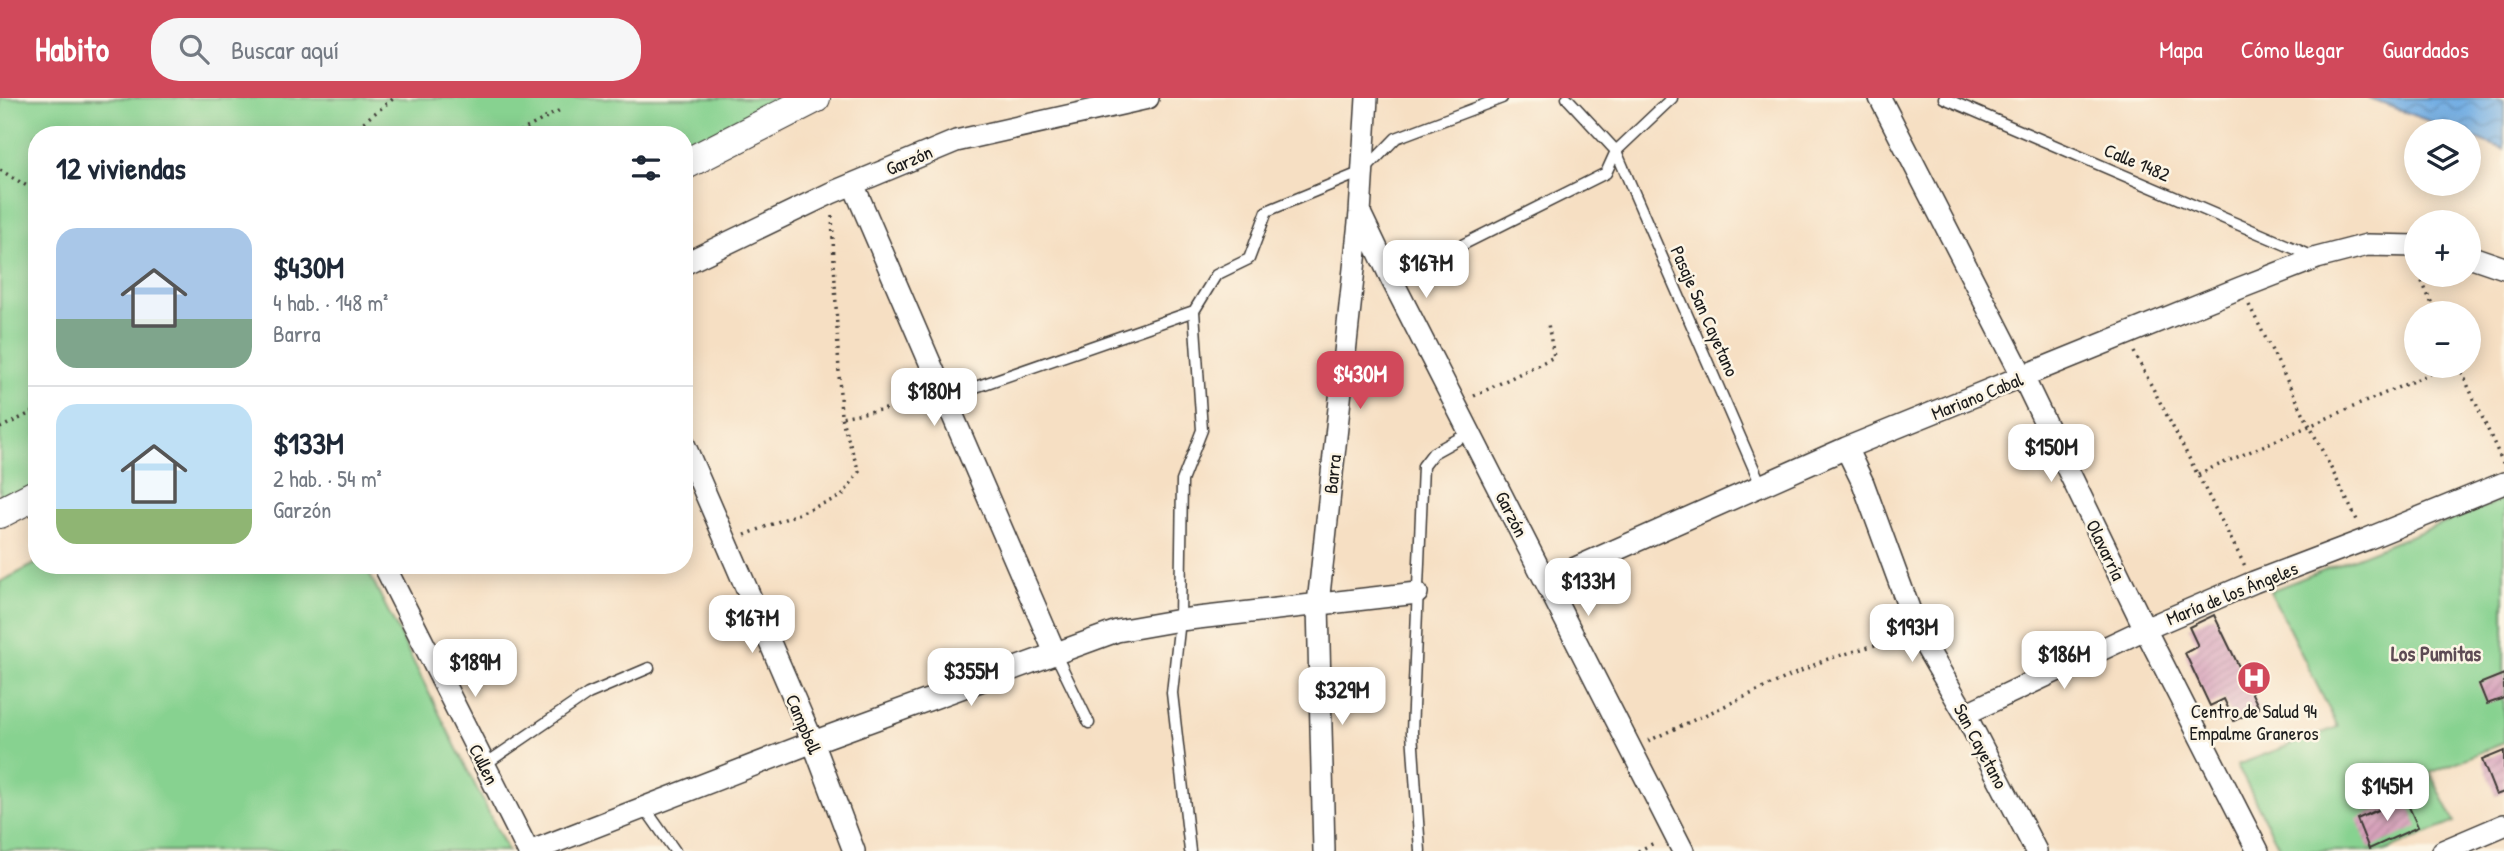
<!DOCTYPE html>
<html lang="es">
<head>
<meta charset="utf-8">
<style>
  :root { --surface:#fff; --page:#f6f6f7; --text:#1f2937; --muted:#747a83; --line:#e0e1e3; --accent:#d1495b }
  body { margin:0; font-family:"Patrick Hand",sans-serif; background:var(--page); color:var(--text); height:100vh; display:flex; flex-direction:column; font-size:26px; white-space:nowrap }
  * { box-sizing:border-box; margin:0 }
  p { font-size:23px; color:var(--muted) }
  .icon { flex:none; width:38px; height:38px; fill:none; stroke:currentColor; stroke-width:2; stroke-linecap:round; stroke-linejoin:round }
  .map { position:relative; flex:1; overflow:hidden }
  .details { position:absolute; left:28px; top:28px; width:665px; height:448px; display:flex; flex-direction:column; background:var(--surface); border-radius:28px; box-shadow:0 4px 18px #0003 }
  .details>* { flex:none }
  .controls { position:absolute; left:2404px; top:21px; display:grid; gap:14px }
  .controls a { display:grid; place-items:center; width:77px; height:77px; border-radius:50%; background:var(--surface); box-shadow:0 4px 18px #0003; font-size:35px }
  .price { position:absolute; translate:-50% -60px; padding:0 16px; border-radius:14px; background:#fff; color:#222; font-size:23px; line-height:46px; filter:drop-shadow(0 2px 4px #0008) }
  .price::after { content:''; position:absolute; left:50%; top:42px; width:21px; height:16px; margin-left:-10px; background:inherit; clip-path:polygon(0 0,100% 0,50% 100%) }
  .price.current { background:var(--accent); color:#fff }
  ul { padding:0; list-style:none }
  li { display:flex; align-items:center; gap:21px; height:175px; padding:0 28px }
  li+li { border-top:2px solid var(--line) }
  li span { display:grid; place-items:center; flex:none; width:196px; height:140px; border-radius:21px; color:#555 }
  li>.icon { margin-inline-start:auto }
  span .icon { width:84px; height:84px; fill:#fffc; stroke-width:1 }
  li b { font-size:30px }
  h2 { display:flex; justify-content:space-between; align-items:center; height:84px; padding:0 28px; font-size:30px }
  header { display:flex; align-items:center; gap:42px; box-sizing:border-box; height:98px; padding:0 35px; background:var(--accent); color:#fff }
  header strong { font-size:33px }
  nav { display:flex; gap:38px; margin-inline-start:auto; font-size:24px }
  .search { width:490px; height:63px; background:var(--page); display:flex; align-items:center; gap:18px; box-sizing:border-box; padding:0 24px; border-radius:28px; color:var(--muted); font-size:26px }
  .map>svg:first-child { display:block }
</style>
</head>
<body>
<header>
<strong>Habito</strong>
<div class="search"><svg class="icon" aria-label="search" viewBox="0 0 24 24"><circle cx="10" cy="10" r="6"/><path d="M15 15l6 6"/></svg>Buscar aquí</div>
<nav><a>Mapa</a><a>Cómo llegar</a><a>Guardados</a></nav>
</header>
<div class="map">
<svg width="2504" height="753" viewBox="0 0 2504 753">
  <defs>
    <pattern id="water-waves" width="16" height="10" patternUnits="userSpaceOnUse" patternTransform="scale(1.75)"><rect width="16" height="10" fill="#72ade3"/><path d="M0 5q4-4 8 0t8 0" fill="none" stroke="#5d8cb7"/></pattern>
    <pattern id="building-hatch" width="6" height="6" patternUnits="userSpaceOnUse" patternTransform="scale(1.75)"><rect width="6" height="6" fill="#d7a2bb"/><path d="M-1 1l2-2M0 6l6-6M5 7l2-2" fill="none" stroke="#b88ba0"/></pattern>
  </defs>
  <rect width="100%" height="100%" fill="#fcf5e5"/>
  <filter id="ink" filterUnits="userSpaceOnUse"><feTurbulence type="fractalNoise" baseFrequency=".0143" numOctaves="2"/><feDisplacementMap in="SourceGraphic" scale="14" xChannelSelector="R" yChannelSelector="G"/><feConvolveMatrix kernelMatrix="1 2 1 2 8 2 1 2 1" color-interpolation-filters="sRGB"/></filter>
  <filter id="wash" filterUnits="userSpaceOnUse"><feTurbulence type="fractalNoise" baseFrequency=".00686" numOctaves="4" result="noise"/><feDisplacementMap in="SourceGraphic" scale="28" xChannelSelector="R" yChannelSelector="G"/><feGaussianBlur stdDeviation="1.57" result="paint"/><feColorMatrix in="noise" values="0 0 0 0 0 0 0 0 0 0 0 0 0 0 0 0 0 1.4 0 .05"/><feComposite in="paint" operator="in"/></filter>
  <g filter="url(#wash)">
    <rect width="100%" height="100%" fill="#f6dfc3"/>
    <path fill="#87d290" stroke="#527756" stroke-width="2" d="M 0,0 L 815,0 L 684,67 L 684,37 L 37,37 L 37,396 L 0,415 Z
      M 2504,401 L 2504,645 L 2430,675 L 2455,724 L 2385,753 L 2281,753 L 2237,667 L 2338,629 L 2270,493 Z
      M 37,465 L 37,467 L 365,467 L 508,753 L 0,753 L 0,484 Z"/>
    <path fill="url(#water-waves)" stroke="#476480" stroke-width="2" d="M 2367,0 L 2498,0 L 2504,2 L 2504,51 L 2469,38 L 2469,33 L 2456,33 Z"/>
    <g id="blocks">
      <path fill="url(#building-hatch)" d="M 2214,517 L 2259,610 L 2234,623 L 2224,601 L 2210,608 L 2185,555 L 2198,548 L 2189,529 Z
        M 2504,576 L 2504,600 L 2487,606 L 2479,586 Z
        M 2504,653 L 2504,694 L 2496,697 L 2482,662 Z
        M 2405,700 L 2418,729 L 2369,751 L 2357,721 Z"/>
    </g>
  </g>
  <g filter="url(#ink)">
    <use href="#blocks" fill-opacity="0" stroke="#3d3935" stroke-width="2"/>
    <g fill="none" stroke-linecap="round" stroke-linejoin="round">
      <g stroke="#3d3935" stroke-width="13">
        <path id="lane" d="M 1567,0 L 1616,53 L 1761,387
          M 1944,0 L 2314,159
          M 1392,182 L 1606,75 L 1616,53 L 1672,0
          M 944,300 L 1194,213
          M 1056,557 L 1089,625
          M 484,667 L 588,596 L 649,570
          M 644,709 L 675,753
          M 1190,753 L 1172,595 L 1180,522 L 1182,383 L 1202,332 L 1194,213 L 1216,177 L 1249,161 L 1267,113 L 1364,73 L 1396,40 L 1502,0
          M 1420,753 L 1412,634 L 1423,368 L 1433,355 L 1471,334"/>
      </g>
      <g stroke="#3d3935" stroke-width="24">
        <path id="street" d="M 1880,0 L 2023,279 L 2145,531 L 2258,753
          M 853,86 L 1056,557
          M 1360,115 L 1392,182 L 1683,753
          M 2469,158 L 2504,170
          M 684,166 L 831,95 L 956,43 L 1148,0
          M 684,346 L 813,644 L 854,753
          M 1846,350 L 1863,385 L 1918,535 L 1965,616 L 2036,753
          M 384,467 L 528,753
          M 1546,483 L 1846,350 L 2240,190 L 2317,160 L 2367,147 L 2417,148
          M 1965,616 L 2145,531 L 2254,484 L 2367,441 L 2504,385
          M 532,753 L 813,644 L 1117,533 L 1180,522 L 1417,495
          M 1324,753 L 1318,506 L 1360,115 L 1367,0
          M 2443,753 L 2504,727"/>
      </g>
      <g stroke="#3d3935" stroke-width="32">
        <path id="secondary" d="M 684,67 L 815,0
          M 0,415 L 37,396"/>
      </g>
      <path stroke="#3d3935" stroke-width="3.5" stroke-dasharray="2 5" stroke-linecap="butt" d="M 347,37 L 394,0
        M 514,37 L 562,11
        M 0,72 L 37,94
        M 832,118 L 841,319 L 924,304
        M 2419,177 L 2436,215
        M 2249,207 L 2357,422
        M 2134,254 L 2245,468
        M 2459,268 L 2503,365
        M 1474,298 L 1554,259 L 1548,226
        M 0,330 L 37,312
        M 2198,376 L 2448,268
        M 745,437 L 842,398 L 859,374 L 841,319
        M 1648,643 L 1825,562 L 1899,540
        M 1638,753 L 1656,744"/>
      <use href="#lane" stroke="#fff" stroke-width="10"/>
      <use href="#street" stroke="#fff" stroke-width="21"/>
      <use href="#secondary" stroke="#fff" stroke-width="30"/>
    </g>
  </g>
  <defs>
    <g id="hospital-disc" transform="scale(1.75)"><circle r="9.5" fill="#d1495b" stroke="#fcf5e5"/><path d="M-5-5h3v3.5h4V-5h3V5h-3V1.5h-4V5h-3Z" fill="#fff"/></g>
  </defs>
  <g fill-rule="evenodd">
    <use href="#hospital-disc" x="2254" y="580"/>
  </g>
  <g text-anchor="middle" stroke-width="5" stroke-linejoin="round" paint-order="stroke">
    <g font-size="19" fill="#1c1c1c" stroke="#fcf5e5">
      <text transform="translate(909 62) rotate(-23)" y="7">Garzón</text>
      <text transform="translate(2137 64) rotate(23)" y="7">Calle 1482</text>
      <text transform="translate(1705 213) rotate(66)" y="7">Pasaje San Cayetano</text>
      <text transform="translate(1977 298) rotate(-22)" y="7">Mariano Cabal</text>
      <text transform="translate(1332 376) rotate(-84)" y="7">Barra</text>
      <text transform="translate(1512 416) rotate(63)" y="7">Garzón</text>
      <text transform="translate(2106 452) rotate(64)" y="7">Olavarría</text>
      <text transform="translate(2232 495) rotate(-22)" y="7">María de los Ángeles</text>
      <text transform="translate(804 626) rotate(67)" y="7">Campbell</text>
      <text transform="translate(1981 648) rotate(62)" y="7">San Cayetano</text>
      <text transform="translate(484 666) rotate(63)" y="7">Cullen</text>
    </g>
    <g font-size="19" fill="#1c1c1c" stroke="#fcf5e5">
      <text x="2254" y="620">Centro de Salud 94<tspan x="2254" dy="22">Empalme Graneros</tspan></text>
    </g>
    <g font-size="21" font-weight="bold" fill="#5d4b54" stroke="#fcf5e5">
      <text x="2436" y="563">Los Pumitas</text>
    </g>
  </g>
</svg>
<div class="controls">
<a><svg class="icon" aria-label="layers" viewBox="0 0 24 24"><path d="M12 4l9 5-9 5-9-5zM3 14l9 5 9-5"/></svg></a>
<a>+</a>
<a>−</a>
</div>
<b class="price" style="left:1426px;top:202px">$167M</b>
<b class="price current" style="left:1360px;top:313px">$430M</b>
<b class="price" style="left:934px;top:330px">$180M</b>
<b class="price" style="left:2051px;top:386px">$150M</b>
<b class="price" style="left:1588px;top:520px">$133M</b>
<b class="price" style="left:752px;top:557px">$167M</b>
<b class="price" style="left:1912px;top:566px">$193M</b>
<b class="price" style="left:2064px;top:593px">$186M</b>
<b class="price" style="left:475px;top:601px">$189M</b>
<b class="price" style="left:971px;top:610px">$355M</b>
<b class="price" style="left:1342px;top:629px">$329M</b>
<b class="price" style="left:2387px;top:725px">$145M</b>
<section class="details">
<h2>12 viviendas<svg class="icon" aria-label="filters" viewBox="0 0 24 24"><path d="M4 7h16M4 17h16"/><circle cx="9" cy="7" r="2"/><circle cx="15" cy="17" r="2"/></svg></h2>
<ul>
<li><span style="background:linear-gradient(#a9c7e8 65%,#7fa58c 0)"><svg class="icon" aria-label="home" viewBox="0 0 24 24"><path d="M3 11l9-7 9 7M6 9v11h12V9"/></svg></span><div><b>$430M</b><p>4 hab. · 148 m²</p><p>Barra</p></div></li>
<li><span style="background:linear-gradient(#bfe0f5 75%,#8fb573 0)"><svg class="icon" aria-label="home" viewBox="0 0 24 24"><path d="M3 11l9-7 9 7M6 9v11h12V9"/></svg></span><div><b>$133M</b><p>2 hab. · 54 m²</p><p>Garzón</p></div></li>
</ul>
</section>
</div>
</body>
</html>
